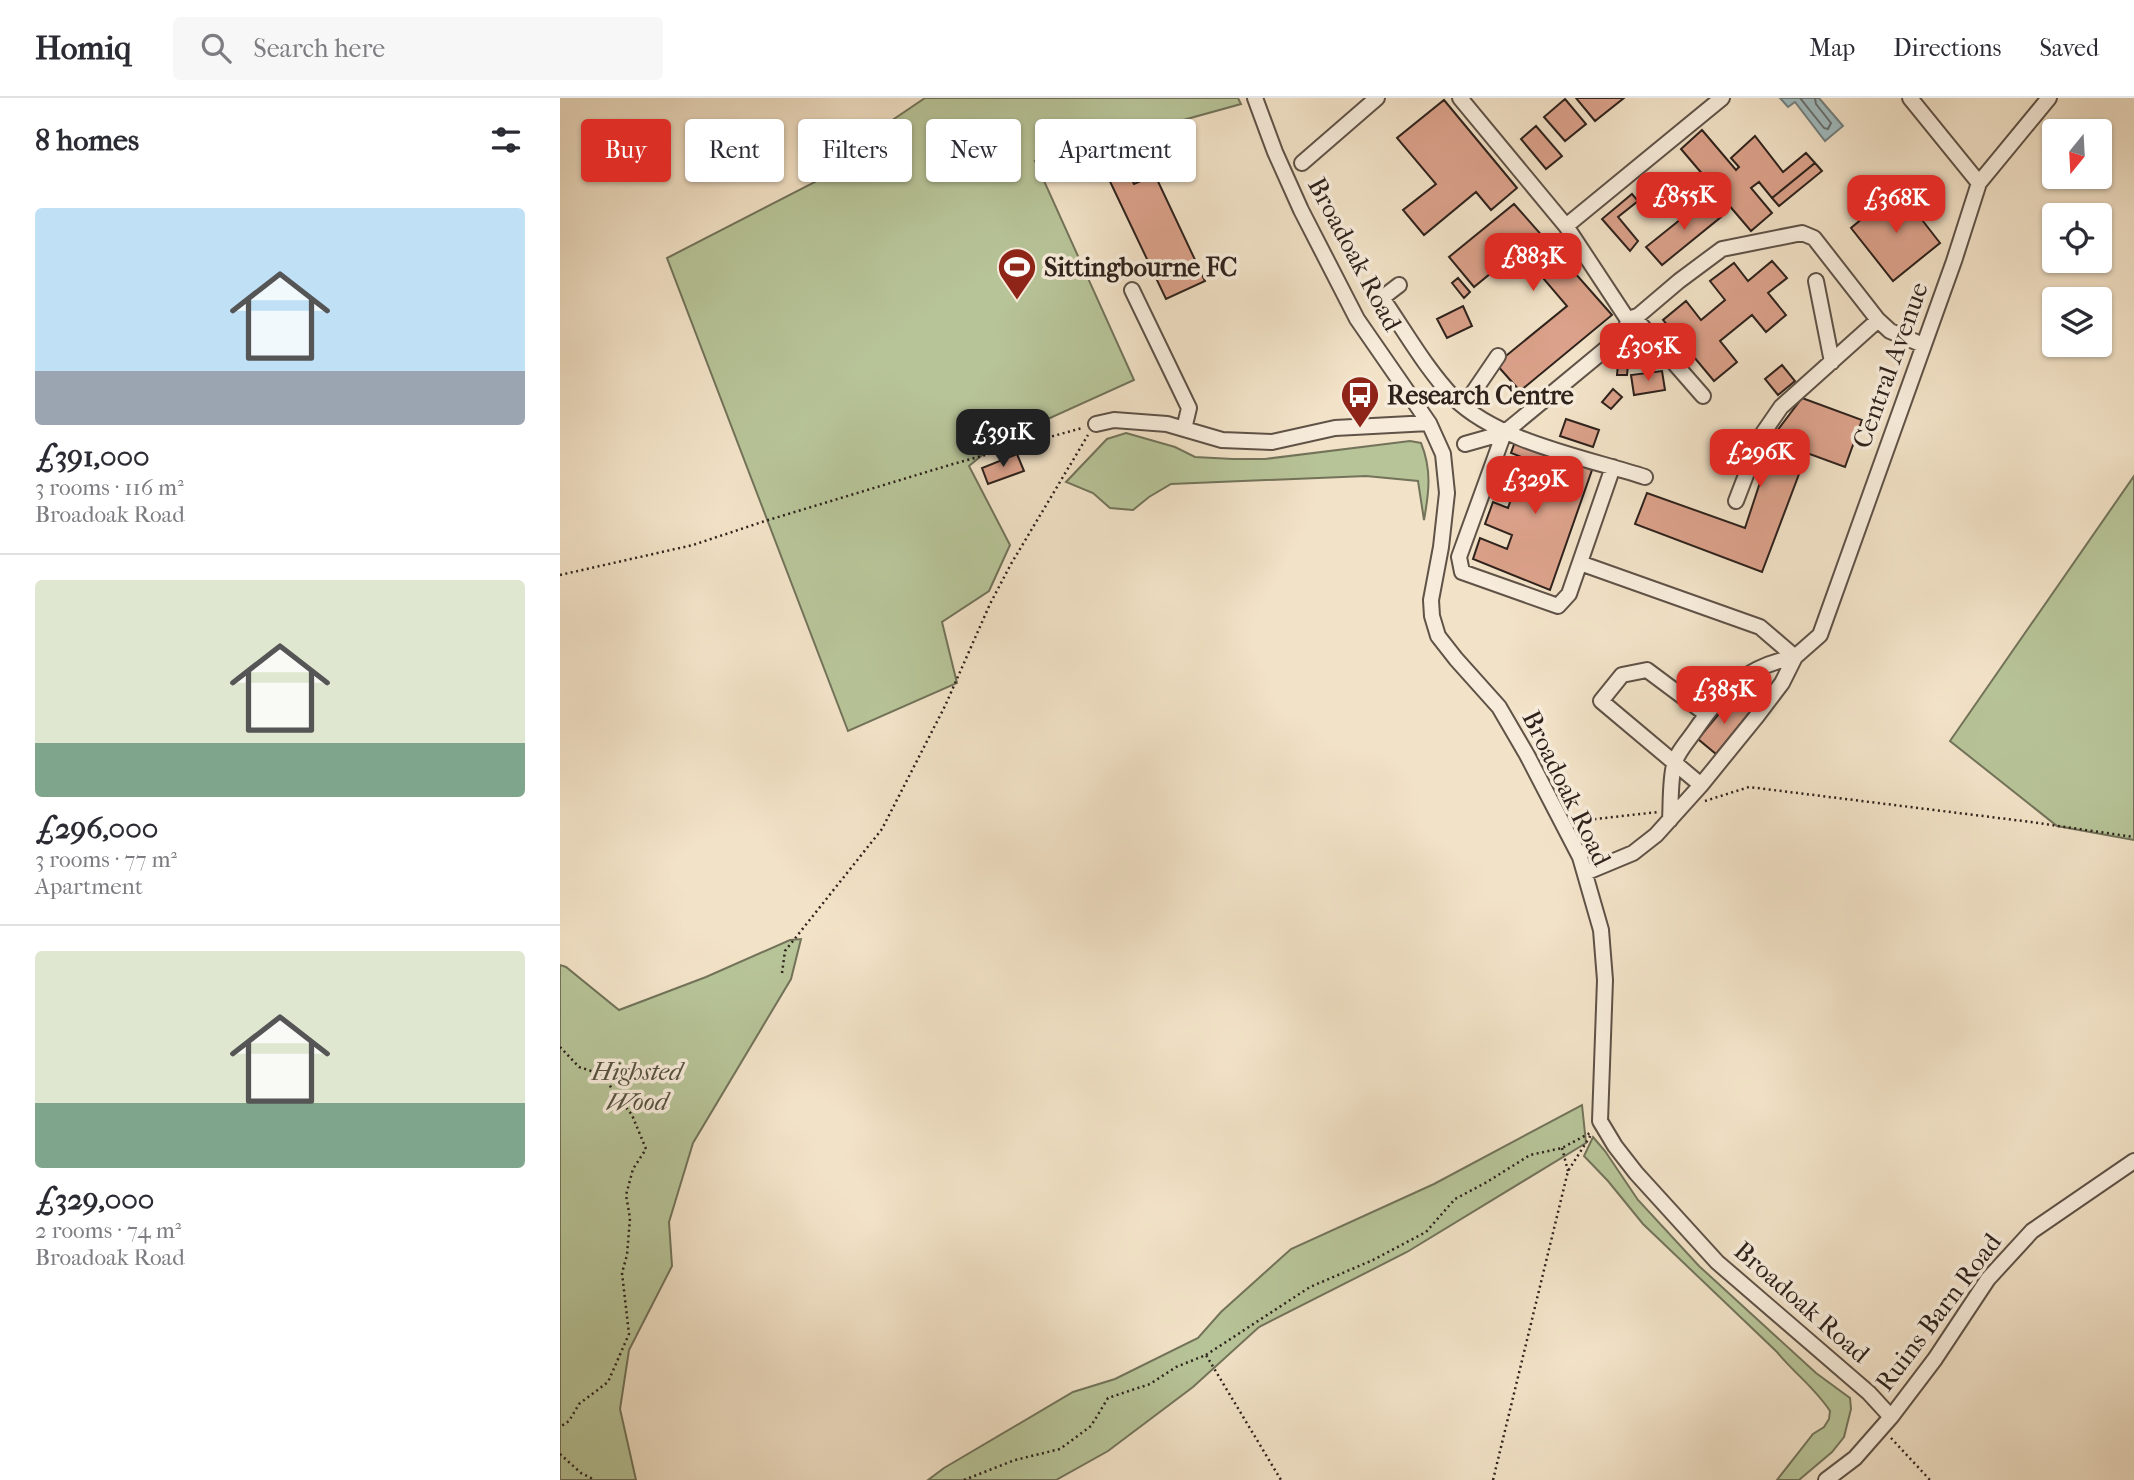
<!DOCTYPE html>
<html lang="en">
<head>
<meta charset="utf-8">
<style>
  :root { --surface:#fff; --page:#f7f7f7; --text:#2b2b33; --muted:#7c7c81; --line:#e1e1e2; --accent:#d93025 }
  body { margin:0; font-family:"IM FELL French Canon",serif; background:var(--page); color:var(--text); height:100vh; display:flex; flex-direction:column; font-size:26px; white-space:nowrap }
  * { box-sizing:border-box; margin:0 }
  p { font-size:23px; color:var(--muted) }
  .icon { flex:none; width:38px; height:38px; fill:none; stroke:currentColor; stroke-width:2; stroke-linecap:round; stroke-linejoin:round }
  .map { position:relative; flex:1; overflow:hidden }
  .side { display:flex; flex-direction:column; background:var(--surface); width:560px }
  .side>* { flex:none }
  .guide { position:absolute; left:21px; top:21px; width:665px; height:63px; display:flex; gap:14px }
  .needle { width:46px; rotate:198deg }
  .controls { position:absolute; left:1482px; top:21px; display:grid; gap:14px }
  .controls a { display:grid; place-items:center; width:70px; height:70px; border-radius:7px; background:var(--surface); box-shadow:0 2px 5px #0004; font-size:35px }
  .price { position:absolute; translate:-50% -60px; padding:0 16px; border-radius:14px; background:var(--accent); color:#fff; font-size:23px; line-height:46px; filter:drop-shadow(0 2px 4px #0008) }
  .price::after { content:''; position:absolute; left:50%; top:42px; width:21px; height:16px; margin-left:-10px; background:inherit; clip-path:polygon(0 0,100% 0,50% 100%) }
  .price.on { background:#222; color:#fff }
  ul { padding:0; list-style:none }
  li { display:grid; align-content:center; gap:14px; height:371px; padding:0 35px }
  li+li { border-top:2px solid var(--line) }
  li span { display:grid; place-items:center; height:217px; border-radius:7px; color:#555 }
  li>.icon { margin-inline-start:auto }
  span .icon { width:126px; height:126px; fill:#fffc; stroke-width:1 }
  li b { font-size:30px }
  h2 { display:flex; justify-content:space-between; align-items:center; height:84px; padding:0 35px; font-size:30px }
  .tag { padding:0 24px; border-radius:7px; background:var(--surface); box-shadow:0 2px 5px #0004; font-size:24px; line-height:63px }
  .tag.on { background:var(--accent); color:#fff }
  header { display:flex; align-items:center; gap:42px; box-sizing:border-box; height:98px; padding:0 35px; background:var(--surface); border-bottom:2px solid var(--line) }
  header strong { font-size:33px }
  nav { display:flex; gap:38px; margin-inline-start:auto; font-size:24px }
  .search { width:490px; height:63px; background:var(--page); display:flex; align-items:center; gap:18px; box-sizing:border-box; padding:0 24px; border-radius:7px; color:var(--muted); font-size:26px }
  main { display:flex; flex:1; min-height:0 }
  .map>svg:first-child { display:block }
</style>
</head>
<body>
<header>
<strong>Homiq</strong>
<div class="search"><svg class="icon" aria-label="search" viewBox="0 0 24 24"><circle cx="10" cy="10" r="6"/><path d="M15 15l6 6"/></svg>Search here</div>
<nav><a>Map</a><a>Directions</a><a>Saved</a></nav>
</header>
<main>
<section class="side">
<h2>8 homes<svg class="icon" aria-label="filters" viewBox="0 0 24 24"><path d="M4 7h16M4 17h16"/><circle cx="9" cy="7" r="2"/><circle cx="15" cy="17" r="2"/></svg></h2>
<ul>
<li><span style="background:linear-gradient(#bfe0f5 75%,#9aa5b1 0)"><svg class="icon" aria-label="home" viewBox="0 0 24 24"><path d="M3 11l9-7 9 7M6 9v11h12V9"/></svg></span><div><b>£391,000</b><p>3 rooms · 116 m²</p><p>Broadoak Road</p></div></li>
<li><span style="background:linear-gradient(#dfe7d0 75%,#7fa58c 0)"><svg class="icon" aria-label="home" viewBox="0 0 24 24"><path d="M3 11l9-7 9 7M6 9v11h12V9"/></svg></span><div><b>£296,000</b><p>3 rooms · 77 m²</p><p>Apartment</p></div></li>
<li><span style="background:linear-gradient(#dfe7d0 70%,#7fa58c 0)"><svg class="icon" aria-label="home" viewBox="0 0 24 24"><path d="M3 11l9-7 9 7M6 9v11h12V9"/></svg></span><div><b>£329,000</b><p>2 rooms · 74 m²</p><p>Broadoak Road</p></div></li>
</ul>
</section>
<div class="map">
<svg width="1574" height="1382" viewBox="0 0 1574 1382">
  <rect width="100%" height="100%" fill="#f2e2c7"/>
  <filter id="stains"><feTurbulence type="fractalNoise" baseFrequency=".00286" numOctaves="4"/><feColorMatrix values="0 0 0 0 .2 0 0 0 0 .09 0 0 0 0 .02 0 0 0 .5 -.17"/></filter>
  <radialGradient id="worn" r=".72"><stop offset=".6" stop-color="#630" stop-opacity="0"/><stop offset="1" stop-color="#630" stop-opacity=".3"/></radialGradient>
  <path fill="#b7c498" stroke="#72735a" stroke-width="2" d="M 365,0 L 678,0 L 681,6 L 475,63 L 574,282 L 439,343 L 409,368 L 450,447 L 429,493 L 382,524 L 397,585 L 288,633 L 107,160 L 255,84 L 297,46 Z
    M 566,335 L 615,349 L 635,359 L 673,361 L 705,361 L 850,343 L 861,345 C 872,372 869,394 864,422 L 858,383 L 806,378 L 611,386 L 589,399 L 573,412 L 550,410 L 533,395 L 506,384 L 547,341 Z
    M 1574,378 L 1574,742 L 1497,728 L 1390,643 Z
    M 241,841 L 231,881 L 133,1045 L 109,1124 L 112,1168 L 69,1252 L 60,1311 L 76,1382 L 0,1382 L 0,867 L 6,869 L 59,912 L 146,879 L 230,842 Z
    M 1022,1007 L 1026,1045 L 847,1154 L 699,1229 L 633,1289 L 548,1353 L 496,1382 L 368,1382 L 384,1370 L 513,1294 L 555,1281 L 638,1240 L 661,1214 L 731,1151 L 874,1086 Z
    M 1033,1039 L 1045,1053 L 1078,1102 L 1139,1168 L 1256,1275 L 1290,1300 L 1291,1311 L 1284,1339 L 1272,1354 L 1239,1382 L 1217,1382 L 1253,1336 L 1264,1329 L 1269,1321 L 1270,1313 C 1255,1290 1234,1275 1217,1254 L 1083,1126 L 1048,1083 L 1024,1058 Z"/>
  <path fill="#9fbbbf" stroke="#727e7e" stroke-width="2" d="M 1220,0 L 1259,0 L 1283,28 L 1265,43 L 1235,4 L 1228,9 Z"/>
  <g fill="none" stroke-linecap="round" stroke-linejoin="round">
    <path stroke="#666e6e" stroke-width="2" d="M 1240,0 L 1264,30 L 1268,31 L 1271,25 L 1256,6 L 1255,0"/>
  </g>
  <path fill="#dba18a" stroke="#2e221c" stroke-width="2" d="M 1016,0 L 1064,0 L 1035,23 Z
    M 1005,1 L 1026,26 L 1005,43 L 984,19 Z
    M 884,2 L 957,90 L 931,112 L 916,94 L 864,137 L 843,112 L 876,86 L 837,40 Z
    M 976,28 L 1002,58 L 986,71 L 961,41 Z
    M 1142,32 L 1176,72 L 1179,69 L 1171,60 L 1195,38 L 1223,74 L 1246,55 L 1255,65 L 1212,100 L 1199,84 L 1191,90 L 1212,115 L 1191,133 L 1121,51 Z
    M 563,64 L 574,86 L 595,77 L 645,183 L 606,201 L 545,73 Z
    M 1255,65 L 1262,73 L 1219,108 L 1212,100 Z
    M 1091,78 L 1102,91 L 1095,96 L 1084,83 Z
    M 1338,91 L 1380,145 L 1333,183 L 1291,130 Z
    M 1072,96 L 1078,103 L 1058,119 L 1078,143 L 1070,153 L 1042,121 Z
    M 1146,101 L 1161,119 L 1102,167 L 1086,149 Z
    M 954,106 L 1052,217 L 960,293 L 936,266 L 1007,208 L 959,152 L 914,189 L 889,159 Z
    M 1212,163 L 1227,180 L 1208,195 L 1226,217 L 1206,234 L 1192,217 L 1160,243 L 1177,264 L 1154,283 L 1103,222 L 1126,203 L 1141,222 L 1165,202 L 1150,183 L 1174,165 L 1188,183 Z
    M 898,180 L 910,194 L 904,200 L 892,185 Z
    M 903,208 L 912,228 L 887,240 L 877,221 Z
    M 1058,266 L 1068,267 L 1067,277 L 1057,277 Z
    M 1222,267 L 1235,283 L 1218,297 L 1205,281 Z
    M 1102,273 L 1105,292 L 1074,297 L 1071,277 Z
    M 1053,291 L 1062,299 L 1051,311 L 1042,304 Z
    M 1242,300 L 1302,322 L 1285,369 L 1247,355 L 1202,474 L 1075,426 L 1087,395 L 1185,430 L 1217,333 Z
    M 1006,321 L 1039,332 L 1033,349 L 1000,338 Z
    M 956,341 L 1032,372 L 990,492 L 913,461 L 920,440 L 947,451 L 952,437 L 925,426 L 933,404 L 948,410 L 952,398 L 934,391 L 942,367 L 972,379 L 977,365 L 951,355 Z
    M 457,356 L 464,373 L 428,386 L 422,370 Z
    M 1172,600 L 1190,614 L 1156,656 L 1138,641 Z"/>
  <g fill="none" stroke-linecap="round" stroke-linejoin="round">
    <g stroke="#5f5247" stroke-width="18">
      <path id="minor" d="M 695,0 L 715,54 L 741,112 L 797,221 L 869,325 L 883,356 L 887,395 L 881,449 L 871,502 L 872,518 L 878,538 L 896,561 L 939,609 L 967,657 L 1020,759 L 1041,832 L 1045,882 L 1040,1023 L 1055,1048 L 1076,1075 L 1157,1164 L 1309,1295 L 1331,1319
        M 900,0 L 1006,128 L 1068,222
        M 1350,0 L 1419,85
        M 742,65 L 817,0
        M 1006,128 L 1162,0
        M 1256,183 L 1272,264
        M 839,187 L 822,200 C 845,233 866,271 894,300 C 938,344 1027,360 1085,379
        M 572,192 L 629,310 L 624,331
        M 1074,219 L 1143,298
        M 1068,222 L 1079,217 L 1119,183 L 1162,151 L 1242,135 L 1254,140 L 1318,222 L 1330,233 L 1363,247
        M 904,308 L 938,258
        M 536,326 L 554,322 L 607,326 L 662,342 L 712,344 L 775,330 L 869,325
        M 944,335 L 899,459 L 902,474 L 998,508 L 1009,496 L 1053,369
        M 905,346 L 944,335 L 1065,235 L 1068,222
        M 1176,403 L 1201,338 L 1221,309 L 1318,222
        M 1020,465 L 1200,529 L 1235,559
        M 1141,687 L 1041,603 L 1062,577 L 1087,572 L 1146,616
        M 1110,722 C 1111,704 1110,684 1114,667 C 1116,656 1127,644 1134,634 C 1162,593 1184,569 1235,559
        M 1025,775 L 1073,755 L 1096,737 L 1141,687 L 1197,618 L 1222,585 L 1235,559 L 1260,537 L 1394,163 L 1419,85 L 1489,0
        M 1266,1382 L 1295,1360 L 1331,1319 L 1375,1261 L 1428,1181 L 1472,1133 L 1574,1063"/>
    </g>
    <path stroke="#2e221c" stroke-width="2.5" stroke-dasharray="2 3.5" stroke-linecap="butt" d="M 0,477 L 133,447 L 205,423 L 393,366 L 522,330
      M 1145,703 L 1189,689 L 1471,724 L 1574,739
      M 1018,723 L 1098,714
      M 222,875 L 225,853 L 322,731 L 385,608 L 430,506 L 451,466 L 528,337
      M 0,949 L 19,969 L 44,977 L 53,993 L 72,1017 L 86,1051 L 73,1071 L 66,1097 L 70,1120 L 67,1157 L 62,1175 L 69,1236 L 48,1284 L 19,1306 L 9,1323 L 0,1329
      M 1002,1050 L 1008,1073
      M 646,1257 L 750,1189 L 813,1162 L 866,1134 L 895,1101 L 927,1084 L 970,1057 L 1002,1050 L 1030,1035
      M 1331,1340 L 1370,1382
      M 0,1356 L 21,1375 L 35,1382
      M 404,1382 L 455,1362 L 500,1351 L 531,1328 L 548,1300 L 590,1286 L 616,1269 L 646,1257 L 721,1382
      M 933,1382 L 1008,1073 L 1031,1037"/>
    <use href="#minor" stroke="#f7ecdb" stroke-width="14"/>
  </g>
  <defs>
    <g id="stadium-pin" transform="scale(2.0125)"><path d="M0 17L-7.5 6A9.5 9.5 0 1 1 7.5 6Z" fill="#8f2418" stroke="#f7ecdb"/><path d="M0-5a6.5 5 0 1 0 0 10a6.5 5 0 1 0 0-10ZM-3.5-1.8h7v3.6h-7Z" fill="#fff"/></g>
    <g id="bus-pin" transform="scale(2.0125)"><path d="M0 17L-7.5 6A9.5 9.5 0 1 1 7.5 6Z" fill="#8f2418" stroke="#f7ecdb"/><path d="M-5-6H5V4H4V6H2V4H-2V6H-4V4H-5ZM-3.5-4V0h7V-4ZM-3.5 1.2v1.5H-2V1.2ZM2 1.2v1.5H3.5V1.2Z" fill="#fff"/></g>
  </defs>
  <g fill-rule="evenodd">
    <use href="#stadium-pin" x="457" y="169"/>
    <use href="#bus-pin" x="800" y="297"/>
  </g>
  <g text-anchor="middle" stroke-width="7" stroke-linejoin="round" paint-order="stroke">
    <g font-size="26" fill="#2e221c" stroke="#f7ecdb">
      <text transform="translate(795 156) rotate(62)" y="9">Broadoak Road</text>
      <text transform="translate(1330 267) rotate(-70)" y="9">Central Avenue</text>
      <text transform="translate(1007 690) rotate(64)" y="9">Broadoak Road</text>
      <text transform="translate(1242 1204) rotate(41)" y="9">Broadoak Road</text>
      <text transform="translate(1378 1214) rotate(-53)" y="9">Ruins Barn Road</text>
    </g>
    <g font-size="26" font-weight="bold" fill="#2e221c" stroke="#f7ecdb" text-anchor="start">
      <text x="484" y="178">Sittingbourne FC</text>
      <text x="827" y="306">Research Centre</text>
    </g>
    <g font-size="26" font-style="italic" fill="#575341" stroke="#f7ecdb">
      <text x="77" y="982">Highsted<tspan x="77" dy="30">Wood</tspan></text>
    </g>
  </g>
  <rect width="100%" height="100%" filter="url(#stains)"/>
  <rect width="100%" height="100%" fill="url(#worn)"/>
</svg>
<div class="controls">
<a><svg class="needle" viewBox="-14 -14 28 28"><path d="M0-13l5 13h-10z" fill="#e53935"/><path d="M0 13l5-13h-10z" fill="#7c7c81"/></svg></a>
<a><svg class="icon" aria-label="locate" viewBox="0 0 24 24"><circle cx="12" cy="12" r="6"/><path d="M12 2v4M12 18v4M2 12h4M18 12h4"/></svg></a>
<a><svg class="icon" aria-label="layers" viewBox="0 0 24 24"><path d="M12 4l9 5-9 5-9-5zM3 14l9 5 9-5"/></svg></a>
</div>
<b class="price" style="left:1124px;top:134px">£855K</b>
<b class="price" style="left:1336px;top:137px">£368K</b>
<b class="price" style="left:973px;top:195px">£883K</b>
<b class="price" style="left:1088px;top:285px">£305K</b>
<b class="price on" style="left:443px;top:371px">£391K</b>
<b class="price" style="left:1200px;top:391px">£296K</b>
<b class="price" style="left:975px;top:418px">£329K</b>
<b class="price" style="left:1164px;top:628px">£385K</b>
<div class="guide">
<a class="tag on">Buy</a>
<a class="tag">Rent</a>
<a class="tag">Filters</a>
<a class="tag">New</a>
<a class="tag">Apartment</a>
</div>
</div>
</main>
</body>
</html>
